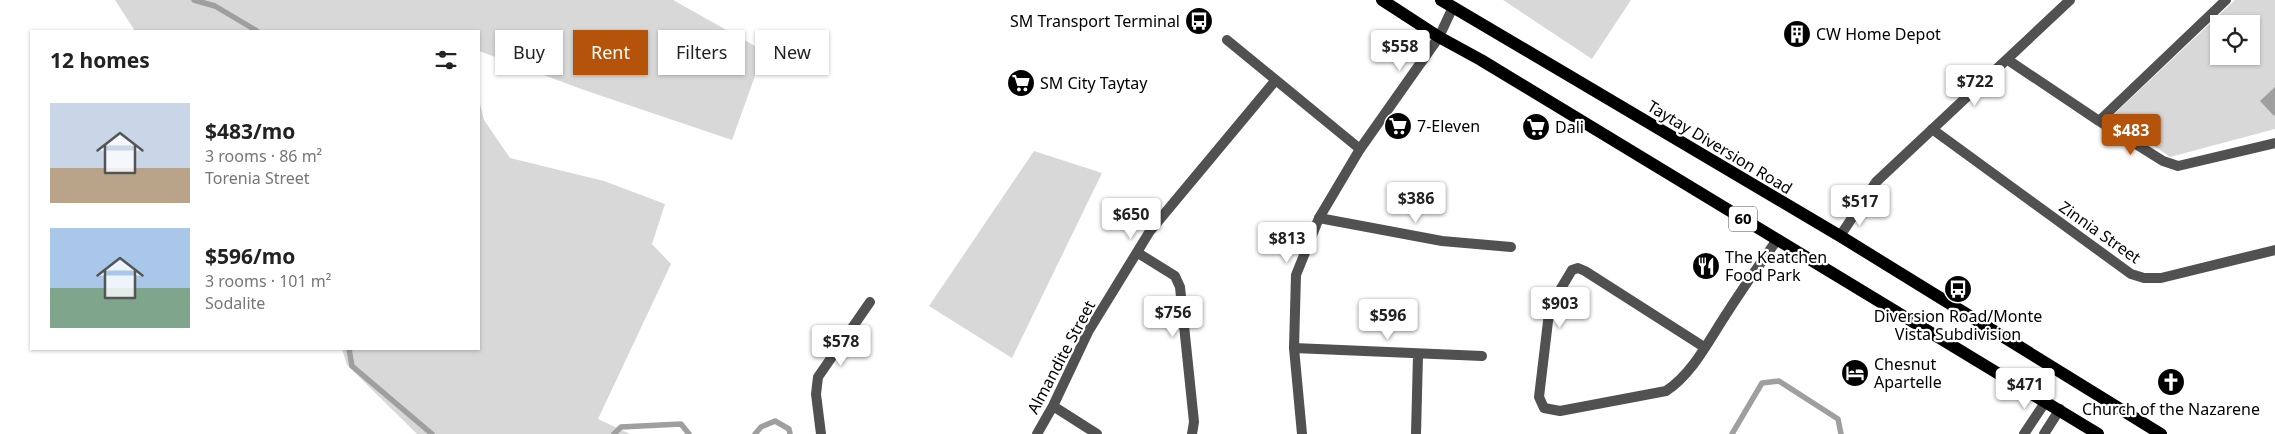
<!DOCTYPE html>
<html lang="en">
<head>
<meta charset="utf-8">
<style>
  :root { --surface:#fff; --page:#f6f6f6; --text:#222; --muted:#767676; --accent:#b45309 }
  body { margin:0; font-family:"Noto Sans",sans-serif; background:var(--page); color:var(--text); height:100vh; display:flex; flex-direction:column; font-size:19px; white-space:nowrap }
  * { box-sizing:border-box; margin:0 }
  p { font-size:16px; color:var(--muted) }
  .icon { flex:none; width:28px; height:28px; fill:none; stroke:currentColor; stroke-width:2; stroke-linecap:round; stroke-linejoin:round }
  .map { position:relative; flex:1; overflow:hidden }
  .sheet { position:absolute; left:30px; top:30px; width:450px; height:320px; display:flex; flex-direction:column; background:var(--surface); border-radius:0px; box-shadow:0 1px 4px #0004 }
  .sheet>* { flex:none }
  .guide { position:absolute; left:495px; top:30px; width:475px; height:45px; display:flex; gap:10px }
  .tools { position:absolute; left:2210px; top:15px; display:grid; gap:10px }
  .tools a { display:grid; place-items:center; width:50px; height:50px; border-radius:0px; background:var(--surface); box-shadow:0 1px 4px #0004; font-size:25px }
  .price { position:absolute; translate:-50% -42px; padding:0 11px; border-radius:5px; background:#fff; color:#222; font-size:16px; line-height:32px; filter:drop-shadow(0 1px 2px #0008) }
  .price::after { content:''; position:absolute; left:50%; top:30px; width:15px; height:11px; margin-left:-8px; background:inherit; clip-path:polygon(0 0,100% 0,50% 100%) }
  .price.active { background:var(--accent); color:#fff }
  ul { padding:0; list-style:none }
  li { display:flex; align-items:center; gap:15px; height:125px; padding:0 20px }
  li span { display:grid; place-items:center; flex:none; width:140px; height:100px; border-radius:0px; color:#555 }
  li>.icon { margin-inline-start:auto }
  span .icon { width:60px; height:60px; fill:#fffc; stroke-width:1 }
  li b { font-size:21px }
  h2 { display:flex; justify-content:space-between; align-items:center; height:60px; padding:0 20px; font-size:21px }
  .chip { padding:0 18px; border-radius:0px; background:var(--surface); box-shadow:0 1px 4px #0004; font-size:18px; line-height:45px }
  .chip.active { background:var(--accent); color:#fff }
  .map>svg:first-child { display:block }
</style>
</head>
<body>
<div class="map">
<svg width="2275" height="434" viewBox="0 0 2275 434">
  <rect width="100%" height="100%" fill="#fff"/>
  <path fill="#d8d8d8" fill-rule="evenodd" d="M 115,0 L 673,0 L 764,51 L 732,140 L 584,90 L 479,51 L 479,31 L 135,31 Z
    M 1503,0 L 1631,0 L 1592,59 Z
    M 2235,0 L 2275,0 L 2275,129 L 2170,157 L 2112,116 ZM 2219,24 L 2251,24 L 2251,56 L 2219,56 Z
    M 479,99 L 484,120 L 510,158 L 604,181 L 665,204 L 652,244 L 671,264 L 598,419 L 630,434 L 417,434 L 347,365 L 342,349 L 479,349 Z
    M 1034,151 L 1102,173 L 1012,358 L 929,306 Z"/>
  <path fill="#9f9f9f" d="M 2275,87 L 2275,115 L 2274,116 L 2260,101 Z"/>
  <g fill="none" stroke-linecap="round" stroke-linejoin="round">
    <path stroke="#9f9f9f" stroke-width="5.5" d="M 194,0 L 215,6 L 257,31
      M 349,349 L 352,366 L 432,434
      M 614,434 L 621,427 L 681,424 L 689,434
      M 755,434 L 761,427 L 775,421 L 789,429 L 790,434
      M 1732,434 L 1762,383 L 1779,381 L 1838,419 L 1841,434"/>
    <path stroke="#515151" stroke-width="10" d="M 1227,40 L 1360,149
      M 2008,60 L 2099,121 L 2163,161 L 2178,166 L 2275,143
      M 2099,121 L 2226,0
      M 1932,129 L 2131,274 L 2144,278 L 2161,278 L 2275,250
      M 1319,218 L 1442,241 L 1511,247
      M 1840,236 L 1876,182 L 2070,0
      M 1138,253 L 1175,276 L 1180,287 L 1194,422 L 1192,434
      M 1704,347 L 1585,271 L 1578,268 L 1572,270 L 1554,300 L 1549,313 L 1539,397 L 1544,408 L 1560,411 L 1666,391 C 1692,374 1708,342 1725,316 C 1741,291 1759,265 1777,240
      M 1294,348 L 1482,356
      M 1053,406 L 1097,434
      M 821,434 L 816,394 L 818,377 L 870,302
      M 1037,434 L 1053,406 L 1088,332 L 1150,231 L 1275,81
      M 1416,434 L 1418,355
      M 2024,434 L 2046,401
      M 2044,434 L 2060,409"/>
    <path stroke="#515151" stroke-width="10" d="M 1302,434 L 1294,348 L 1296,275 L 1319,218 L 1360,149 L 1439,37 L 1453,7"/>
    <path stroke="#000" stroke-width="12" d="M 1382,0 L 1439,37 L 1481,60 L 2098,434
      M 1441,0 L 1840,236 L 2161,434"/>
  </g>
  <defs>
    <g id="bus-disc" transform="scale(1.4375)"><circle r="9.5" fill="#000" stroke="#fff"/><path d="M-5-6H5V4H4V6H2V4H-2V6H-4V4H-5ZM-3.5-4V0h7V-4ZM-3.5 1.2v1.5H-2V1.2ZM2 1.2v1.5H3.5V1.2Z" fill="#fff"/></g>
    <g id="building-disc" transform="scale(1.4375)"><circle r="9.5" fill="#000" stroke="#fff"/><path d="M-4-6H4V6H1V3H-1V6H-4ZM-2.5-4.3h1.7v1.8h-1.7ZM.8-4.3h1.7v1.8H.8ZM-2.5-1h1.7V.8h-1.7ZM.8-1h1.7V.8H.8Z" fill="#fff"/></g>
    <g id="supermarket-disc" transform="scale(1.4375)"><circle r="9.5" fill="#000" stroke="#fff"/><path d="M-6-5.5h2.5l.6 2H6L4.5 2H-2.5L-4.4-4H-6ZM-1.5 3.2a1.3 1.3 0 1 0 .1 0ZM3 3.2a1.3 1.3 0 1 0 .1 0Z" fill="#fff"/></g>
    <g id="restaurant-disc" transform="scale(1.4375)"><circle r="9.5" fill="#000" stroke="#fff"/><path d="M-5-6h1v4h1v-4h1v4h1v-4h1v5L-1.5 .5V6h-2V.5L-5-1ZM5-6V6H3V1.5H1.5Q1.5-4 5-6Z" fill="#fff"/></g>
    <g id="hotel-disc" transform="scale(1.4375)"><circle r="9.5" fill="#000" stroke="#fff"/><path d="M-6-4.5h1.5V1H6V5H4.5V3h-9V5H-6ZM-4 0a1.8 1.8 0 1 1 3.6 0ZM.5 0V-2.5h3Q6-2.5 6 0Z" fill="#fff"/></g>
    <g id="church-disc" transform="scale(1.4375)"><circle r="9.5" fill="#000" stroke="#fff"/><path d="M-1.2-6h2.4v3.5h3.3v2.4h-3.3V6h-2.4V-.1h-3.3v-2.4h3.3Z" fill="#fff"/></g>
  </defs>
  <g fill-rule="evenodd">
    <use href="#bus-disc" x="1199" y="21"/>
    <use href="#building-disc" x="1797" y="34"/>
    <use href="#supermarket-disc" x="1021" y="83"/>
    <use href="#supermarket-disc" x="1398" y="126"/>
    <use href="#supermarket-disc" x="1536" y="127"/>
    <use href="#restaurant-disc" x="1706" y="266"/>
    <use href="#bus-disc" x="1958" y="289"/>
    <use href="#hotel-disc" x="1855" y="373"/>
    <use href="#church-disc" x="2171" y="382"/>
  </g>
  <g text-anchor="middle" stroke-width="4.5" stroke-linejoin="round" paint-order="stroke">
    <rect fill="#fff" stroke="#4c4c4c" stroke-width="1" x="1729" y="206.5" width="28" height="25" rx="4"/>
    <g font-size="15" font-weight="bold" fill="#000">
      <text x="1743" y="224">60</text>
    </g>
    <g font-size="16" fill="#000" stroke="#fff" text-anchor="start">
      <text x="1180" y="27" text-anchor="end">SM Transport Terminal</text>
      <text x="1816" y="40">CW Home Depot</text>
      <text x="1040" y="89">SM City Taytay</text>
      <text x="1417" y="132">7-Eleven</text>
      <text x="1555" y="133">Dali</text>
      <text x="1725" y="263">The Keatchen<tspan x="1725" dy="18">Food Park</tspan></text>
      <text x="1958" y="322" text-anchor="middle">Diversion Road/Monte<tspan x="1958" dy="18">Vista Subdivision</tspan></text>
      <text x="1874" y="370">Chesnut<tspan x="1874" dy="18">Apartelle</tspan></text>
      <text x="2171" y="415" text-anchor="middle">Church of the Nazarene</text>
    </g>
    <g font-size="16" fill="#000" stroke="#fff">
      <text transform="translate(1720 147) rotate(31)" y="6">Taytay Diversion Road</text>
      <text transform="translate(2100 232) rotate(35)" y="6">Zinnia Street</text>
      <text transform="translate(1061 357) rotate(-62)" y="6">Almandite Street</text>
    </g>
  </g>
</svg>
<div class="tools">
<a><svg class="icon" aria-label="locate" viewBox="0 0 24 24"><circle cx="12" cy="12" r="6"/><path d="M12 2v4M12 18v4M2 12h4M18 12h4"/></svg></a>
</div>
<b class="price" style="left:1400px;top:72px">$558</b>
<b class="price" style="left:1975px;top:107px">$722</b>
<b class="price active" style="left:2131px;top:156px">$483</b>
<b class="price" style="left:1416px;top:224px">$386</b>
<b class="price" style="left:1860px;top:227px">$517</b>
<b class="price" style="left:1131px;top:240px">$650</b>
<b class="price" style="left:1287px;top:264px">$813</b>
<b class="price" style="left:1560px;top:329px">$903</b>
<b class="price" style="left:1173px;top:338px">$756</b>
<b class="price" style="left:1388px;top:341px">$596</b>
<b class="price" style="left:841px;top:367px">$578</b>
<b class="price" style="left:2025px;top:410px">$471</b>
<div class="guide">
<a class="chip">Buy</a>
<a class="chip active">Rent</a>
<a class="chip">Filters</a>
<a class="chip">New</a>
</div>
<section class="sheet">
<h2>12 homes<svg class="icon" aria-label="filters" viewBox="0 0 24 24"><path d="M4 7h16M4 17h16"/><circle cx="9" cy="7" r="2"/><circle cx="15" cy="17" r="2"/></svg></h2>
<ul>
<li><span style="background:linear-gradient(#c9d6e8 65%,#b9a48a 0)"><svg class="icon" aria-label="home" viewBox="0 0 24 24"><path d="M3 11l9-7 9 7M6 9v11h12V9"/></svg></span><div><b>$483/mo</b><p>3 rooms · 86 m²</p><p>Torenia Street</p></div></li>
<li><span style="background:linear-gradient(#a9c7e8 60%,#7fa58c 0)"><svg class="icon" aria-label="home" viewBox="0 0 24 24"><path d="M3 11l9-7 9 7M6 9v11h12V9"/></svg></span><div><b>$596/mo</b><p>3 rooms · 101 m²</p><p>Sodalite</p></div></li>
</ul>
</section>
</div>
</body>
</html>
